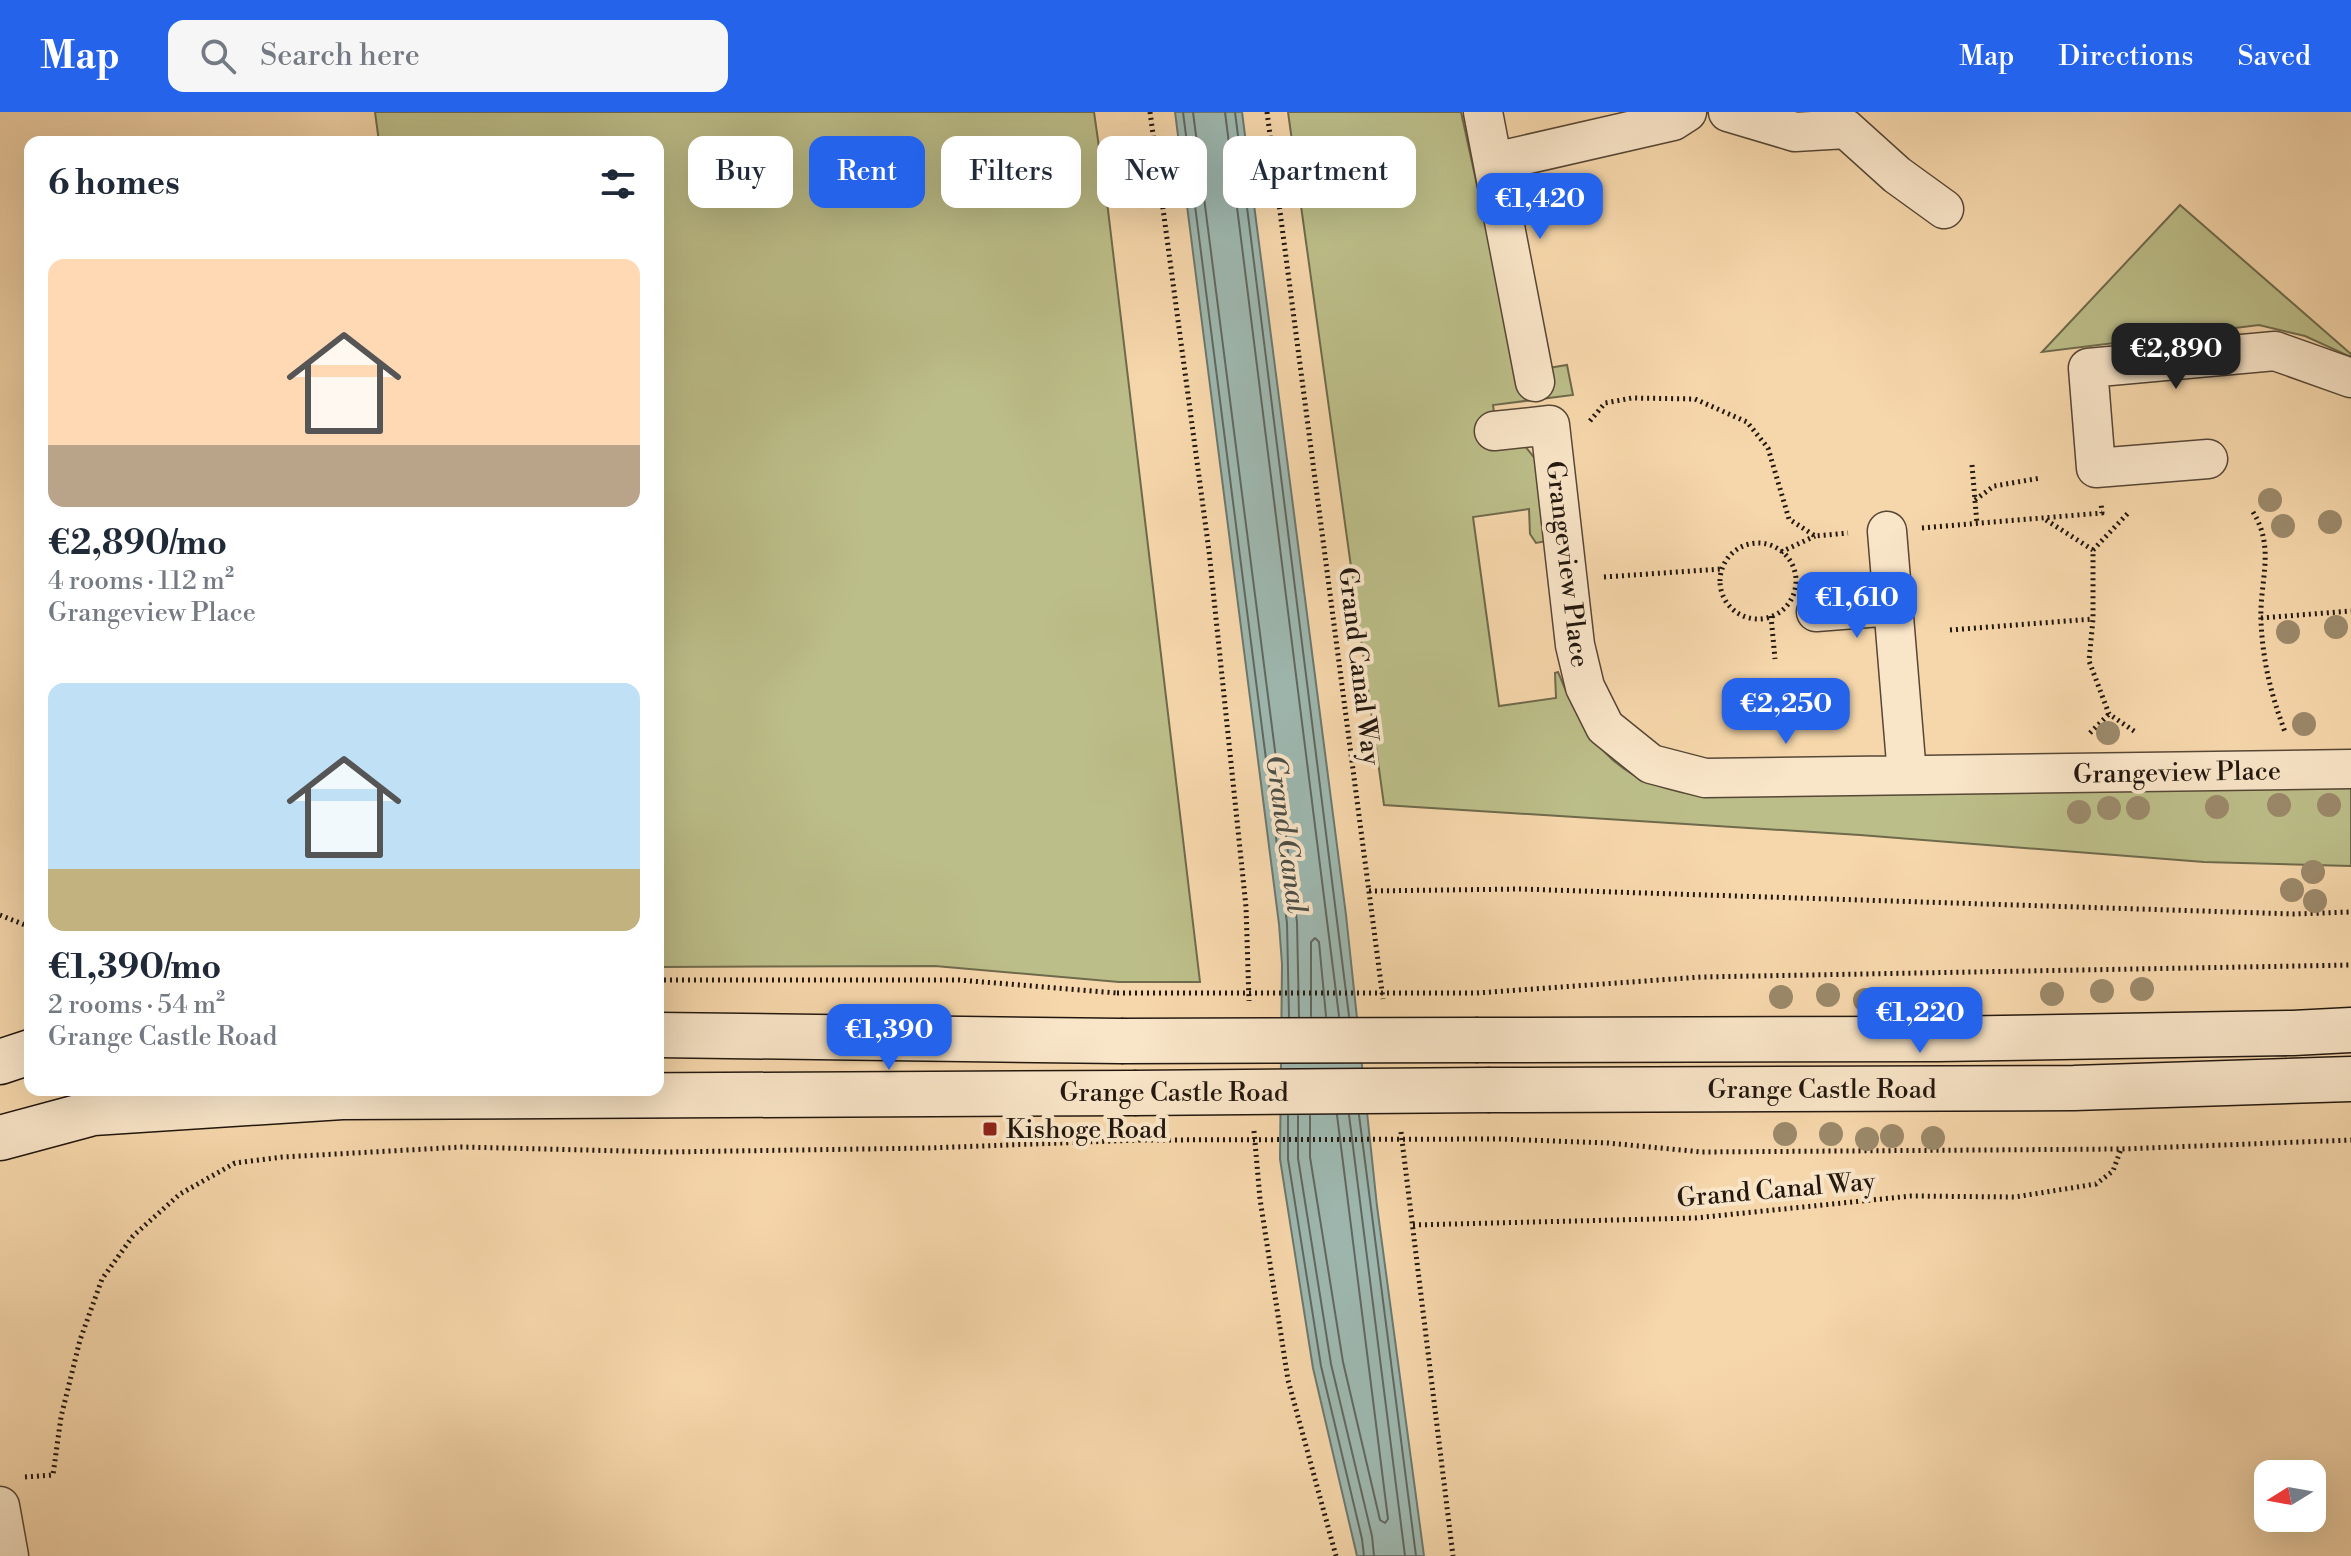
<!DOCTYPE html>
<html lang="en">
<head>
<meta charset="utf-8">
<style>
  :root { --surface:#fff; --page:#f6f6f7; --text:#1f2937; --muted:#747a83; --accent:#2563eb }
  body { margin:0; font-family:"Libre Bodoni",serif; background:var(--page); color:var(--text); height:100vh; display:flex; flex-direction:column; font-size:30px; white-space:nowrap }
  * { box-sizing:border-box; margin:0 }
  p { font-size:26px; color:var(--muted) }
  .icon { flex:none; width:44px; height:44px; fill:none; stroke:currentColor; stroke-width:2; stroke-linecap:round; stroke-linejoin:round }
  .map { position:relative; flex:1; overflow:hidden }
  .sheet { position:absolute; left:24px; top:24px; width:640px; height:960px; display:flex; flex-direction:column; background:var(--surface); border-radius:16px; box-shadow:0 8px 32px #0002 }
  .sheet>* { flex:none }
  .hud { position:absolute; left:688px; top:24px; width:760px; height:72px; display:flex; gap:16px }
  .needle { width:52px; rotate:259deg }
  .tools { position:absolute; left:2254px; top:1348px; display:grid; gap:16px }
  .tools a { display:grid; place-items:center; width:72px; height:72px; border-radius:16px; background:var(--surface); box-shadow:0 8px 32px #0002; font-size:40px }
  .price { position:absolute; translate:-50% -68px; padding:0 18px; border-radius:16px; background:var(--accent); color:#fff; font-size:26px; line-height:52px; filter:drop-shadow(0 2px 4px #0008) }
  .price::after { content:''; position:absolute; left:50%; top:48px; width:24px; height:18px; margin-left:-12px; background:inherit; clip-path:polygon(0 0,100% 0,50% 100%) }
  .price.active { background:#222; color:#fff }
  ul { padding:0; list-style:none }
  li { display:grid; align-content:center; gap:16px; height:424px; padding:0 24px }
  li span { display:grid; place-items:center; height:248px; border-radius:16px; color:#555 }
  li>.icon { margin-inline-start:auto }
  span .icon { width:144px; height:144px; fill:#fffc; stroke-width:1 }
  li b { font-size:34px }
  h2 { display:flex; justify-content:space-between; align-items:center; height:96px; padding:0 24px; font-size:34px }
  .pill { padding:0 28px; border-radius:16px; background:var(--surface); box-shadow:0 8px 32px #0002; font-size:28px; line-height:72px }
  .pill.active { background:var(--accent); color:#fff }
  header { display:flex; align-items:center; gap:48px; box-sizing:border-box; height:112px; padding:0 40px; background:var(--accent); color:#fff }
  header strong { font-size:38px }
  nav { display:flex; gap:44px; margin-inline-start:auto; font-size:28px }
  .search { width:560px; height:72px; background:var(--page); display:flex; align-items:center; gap:20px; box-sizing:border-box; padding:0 28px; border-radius:16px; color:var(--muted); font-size:30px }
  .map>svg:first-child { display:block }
</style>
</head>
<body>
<header>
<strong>Map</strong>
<div class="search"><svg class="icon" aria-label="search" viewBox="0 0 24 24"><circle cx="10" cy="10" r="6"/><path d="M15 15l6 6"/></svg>Search here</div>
<nav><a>Map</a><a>Directions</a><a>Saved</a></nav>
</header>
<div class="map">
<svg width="2351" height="1444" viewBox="0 0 2351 1444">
  <rect width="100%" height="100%" fill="#f6d7ab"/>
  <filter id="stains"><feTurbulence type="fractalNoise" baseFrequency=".0025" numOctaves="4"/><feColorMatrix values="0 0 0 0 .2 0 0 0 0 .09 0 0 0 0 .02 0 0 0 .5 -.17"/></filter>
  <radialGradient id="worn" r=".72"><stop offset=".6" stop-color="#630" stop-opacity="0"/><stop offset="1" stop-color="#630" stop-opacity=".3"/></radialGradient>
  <path fill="#bcbe89" stroke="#6f6a4c" stroke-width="2" d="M 375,0 L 1094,0 L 1108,98 L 1200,870 L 1119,870 L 935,854 L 658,855 L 658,30 L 379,30 Z
    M 1288,0 L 1461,0 L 1518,261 L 1567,253 L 1573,283 L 1493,293 L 1498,330 L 1524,333 L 1537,349 L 1547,429 L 1536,431 L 1530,422 L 1529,397 L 1473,405 L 1499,594 L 1556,586 L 1555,561 L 1558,560 C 1590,639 1622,674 1709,685 L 2351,674 L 2351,754 L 2204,750 L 1860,723 L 1384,693 Z
    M 2180,93 L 2351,242 L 2351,245 L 2305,224 L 2259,213 L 2042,240 Z"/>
  <path fill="#9eb8b0" stroke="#6c7870" stroke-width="2" d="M 1175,0 L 1242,0 L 1346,803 L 1377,1094 L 1424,1444 L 1357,1444 L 1313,1256 L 1280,1047 L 1282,852 L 1279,812 Z"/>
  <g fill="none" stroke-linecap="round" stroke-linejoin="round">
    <path stroke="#606860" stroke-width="2" d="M 1183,0 L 1287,811 L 1289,905
      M 1193,0 L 1297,810 L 1299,905
      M 1225,0 L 1339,904
      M 1235,0 L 1349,904
      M 1311,904 L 1311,830 L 1315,826 L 1319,830 L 1326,904
      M 1349,1003 L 1405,1444
      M 1359,1003 L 1416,1444
      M 1288,1004 L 1288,1047 L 1321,1254 L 1362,1427 L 1364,1444
      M 1298,1004 L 1298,1046 L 1331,1252 L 1372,1424 L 1374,1444
      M 1310,1004 L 1310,1045 L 1343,1250 L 1380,1408 L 1385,1411 L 1388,1407 L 1337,1003"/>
    <g stroke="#574736" stroke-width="41">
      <path id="minor" d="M 1483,0 L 1535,270
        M 1728,0 L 1795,20 L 1846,17 L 1897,63 L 1944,97
        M 1494,50 L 1673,9 L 1687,0
        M 1494,319 L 1550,313 L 1575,533 L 1585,575 L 1605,615 L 1651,652 L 1705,666 L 2351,657
        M 2208,347 L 2096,356 L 2088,256 L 2275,239 L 2351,266
        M 1887,419 L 1907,663
        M 1816,500 L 1893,494
        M 0,1394 L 9,1444"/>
    </g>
    <g stroke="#22170f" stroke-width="47">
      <path id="secondary" d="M 658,923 L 1121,929
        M 1478,928 L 1939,927 L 2293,921 L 2351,918
        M 0,950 L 30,940
        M 1490,978 L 2074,976 L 2351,967
        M 0,1026 L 93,1001 L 342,985 L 1134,981"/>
    </g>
    <path stroke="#22170f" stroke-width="5" stroke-dasharray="2 4" stroke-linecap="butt" d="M 1150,0 L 1209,439 L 1246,795 L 1249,889
      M 1267,0 L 1383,887
      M 1590,309 L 1605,291 L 1632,286 L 1695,287 L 1747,310 L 1768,336 L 1789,407 L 1815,424 L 1848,421
      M 1972,353 L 1977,412
      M 1975,388 L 1994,374 L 2041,366
      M 2253,400 C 2276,437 2259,470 2261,510 C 2263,551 2271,582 2285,620
      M 2046,408 L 2093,438 L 2093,507 L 2089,549 L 2109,602 L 2137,621
      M 1922,416 L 2102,401 L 2101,391
      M1720 469a38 38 0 1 1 76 0a38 38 0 1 1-76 0Z
      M 2093,438 L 2130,399
      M 1781,440 L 1815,424
      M 1604,465 L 1721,457
      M 1771,504 L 1775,547
      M 2261,506 L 2351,499
      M 1950,518 L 2093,507
      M 2090,621 L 2109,602
      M 1369,779 L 1520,777 L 2294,802 L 2351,800
      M 0,803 L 30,815
      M 658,868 L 959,868 L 1117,881
      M 1477,881 L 1701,865 L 2351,853
      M 1254,1019 L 1260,1087 L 1288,1268 L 1336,1444
      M 1401,1020 L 1453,1444
      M 1499,1027 L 1608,1031 L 1702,1040 L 2121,1037 L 2351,1028
      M 1413,1113 L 1695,1106 L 1911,1084 L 2015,1085 L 2096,1072 L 2113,1059 L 2121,1037
      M 25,1365 L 53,1363 L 61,1305 L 80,1228 L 102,1167 L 133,1124 L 180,1082 L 235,1051 L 282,1045 L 462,1035 L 666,1040 L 929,1036 L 1139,1028"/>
    <use href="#minor" stroke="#f9e5c8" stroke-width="38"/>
    <use href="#secondary" stroke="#f9e5c8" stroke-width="44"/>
    <g stroke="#22170f" stroke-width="47" stroke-linecap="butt">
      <path id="secondary-bridge" d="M 1121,929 L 1478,928
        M 1134,981 L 1490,978"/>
    </g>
    <path stroke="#22170f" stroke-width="5" stroke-dasharray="2 4" stroke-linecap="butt" d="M 1117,881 L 1477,881
      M 1139,1028 L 1499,1027"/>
    <use href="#secondary-bridge" stroke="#f9e5c8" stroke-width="44"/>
  </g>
  <g fill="#9b896a">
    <circle cx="2270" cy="388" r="12"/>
    <circle cx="2330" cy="410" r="12"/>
    <circle cx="2283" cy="414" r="12"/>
    <circle cx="2336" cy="515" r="12"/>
    <circle cx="2288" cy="520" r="12"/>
    <circle cx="2304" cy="612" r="12"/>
    <circle cx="2108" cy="621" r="12"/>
    <circle cx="2279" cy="693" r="12"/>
    <circle cx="2329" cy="693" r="12"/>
    <circle cx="2217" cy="695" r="12"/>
    <circle cx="2109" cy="696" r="12"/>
    <circle cx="2138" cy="696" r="12"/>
    <circle cx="2079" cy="700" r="12"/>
    <circle cx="2313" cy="760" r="12"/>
    <circle cx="2292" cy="778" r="12"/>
    <circle cx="2315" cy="789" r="12"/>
    <circle cx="2142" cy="877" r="12"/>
    <circle cx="2102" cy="879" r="12"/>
    <circle cx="2052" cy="882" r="12"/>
    <circle cx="1828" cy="883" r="12"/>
    <circle cx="1781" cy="885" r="12"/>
    <circle cx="1865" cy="888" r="12"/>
    <circle cx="1785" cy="1022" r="12"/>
    <circle cx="1831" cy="1022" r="12"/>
    <circle cx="1892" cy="1024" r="12"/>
    <circle cx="1933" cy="1026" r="12"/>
    <circle cx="1867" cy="1027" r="12"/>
  </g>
  <rect fill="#8f2418" stroke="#f9e5c8" stroke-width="3" x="982" y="1009" width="16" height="16" rx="4"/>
  <g text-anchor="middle" stroke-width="8" stroke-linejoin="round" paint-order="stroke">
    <g font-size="26" fill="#22170f" stroke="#f9e5c8">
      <text transform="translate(1568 452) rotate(83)" y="9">Grangeview Place</text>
      <text transform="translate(1360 554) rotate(83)" y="9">Grand Canal Way</text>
      <text transform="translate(2177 660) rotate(-1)" y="9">Grangeview Place</text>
      <text x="1822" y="986">Grange Castle Road</text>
      <text x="1174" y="989">Grange Castle Road</text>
      <text transform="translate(1776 1077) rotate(-5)" y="9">Grand Canal Way</text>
    </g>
    <g font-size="26" fill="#22170f" stroke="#f9e5c8" text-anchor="start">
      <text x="1006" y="1026">Kishoge Road</text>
    </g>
    <g font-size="28" font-style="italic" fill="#4d4f47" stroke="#f9e5c8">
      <text transform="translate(1287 722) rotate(82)" y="10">Grand Canal</text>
    </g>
  </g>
  <rect width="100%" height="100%" filter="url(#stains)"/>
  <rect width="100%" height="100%" fill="url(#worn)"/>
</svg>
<div class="tools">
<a><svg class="needle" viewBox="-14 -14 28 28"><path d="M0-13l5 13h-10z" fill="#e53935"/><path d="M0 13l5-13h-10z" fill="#747a83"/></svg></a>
</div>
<b class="price" style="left:1540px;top:129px">€1,420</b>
<b class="price active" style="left:2176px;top:279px">€2,890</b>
<b class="price" style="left:1857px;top:528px">€1,610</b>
<b class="price" style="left:1786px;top:634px">€2,250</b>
<b class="price" style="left:1920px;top:943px">€1,220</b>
<b class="price" style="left:889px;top:960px">€1,390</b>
<div class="hud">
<a class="pill">Buy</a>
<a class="pill active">Rent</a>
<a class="pill">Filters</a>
<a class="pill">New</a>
<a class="pill">Apartment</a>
</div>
<section class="sheet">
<h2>6 homes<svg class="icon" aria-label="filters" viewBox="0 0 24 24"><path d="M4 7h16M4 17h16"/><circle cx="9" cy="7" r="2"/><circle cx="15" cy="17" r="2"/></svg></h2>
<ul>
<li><span style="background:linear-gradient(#ffd9b3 75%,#b9a48a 0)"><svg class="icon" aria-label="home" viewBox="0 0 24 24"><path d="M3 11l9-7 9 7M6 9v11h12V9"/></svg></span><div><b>€2,890/mo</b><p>4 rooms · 112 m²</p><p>Grangeview Place</p></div></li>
<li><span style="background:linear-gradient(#bfe0f5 75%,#c2b280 0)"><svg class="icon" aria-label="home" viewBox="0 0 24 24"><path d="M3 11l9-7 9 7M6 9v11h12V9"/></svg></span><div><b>€1,390/mo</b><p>2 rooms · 54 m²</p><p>Grange Castle Road</p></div></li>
</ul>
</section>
</div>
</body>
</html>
